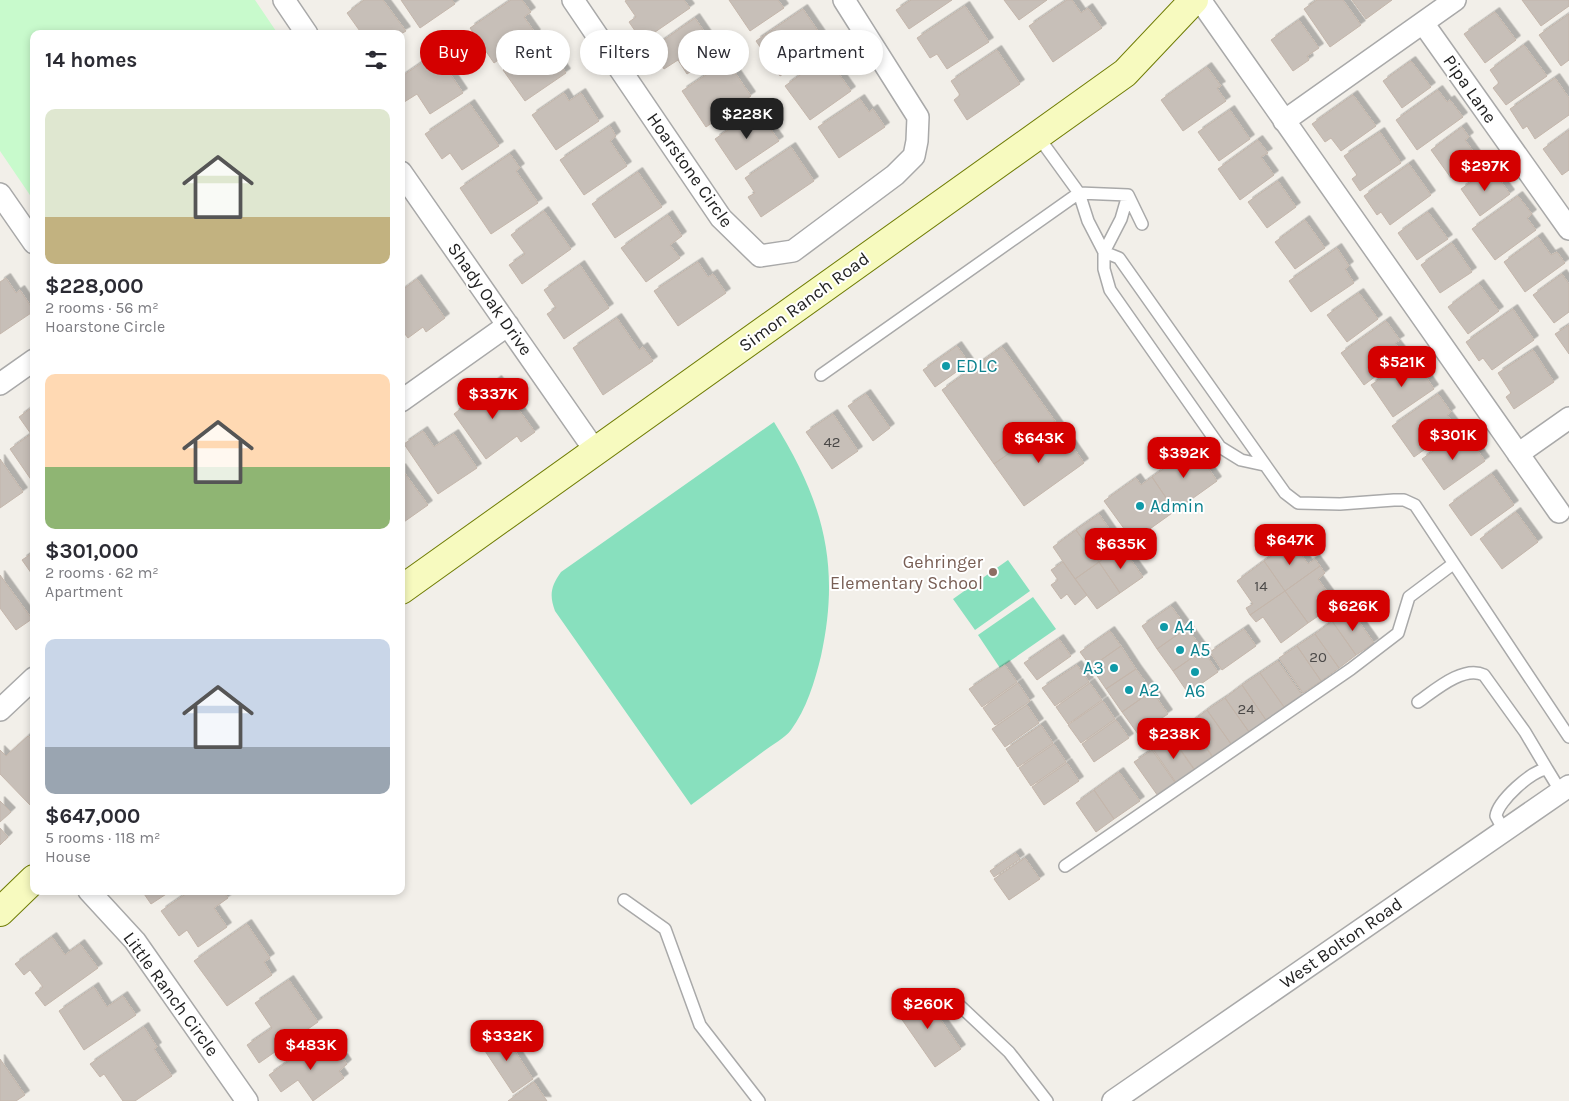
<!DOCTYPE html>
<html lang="en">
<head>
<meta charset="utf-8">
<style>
  :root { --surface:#fff; --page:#f7f7f7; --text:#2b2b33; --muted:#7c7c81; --accent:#d40000 }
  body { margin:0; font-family:Karla,sans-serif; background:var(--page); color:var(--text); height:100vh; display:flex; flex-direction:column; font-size:19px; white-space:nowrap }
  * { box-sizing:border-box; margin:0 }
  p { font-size:16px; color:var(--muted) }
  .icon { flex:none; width:28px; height:28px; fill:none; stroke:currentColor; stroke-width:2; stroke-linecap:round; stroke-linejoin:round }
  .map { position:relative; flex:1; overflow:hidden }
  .drawer { position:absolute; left:30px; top:30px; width:375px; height:865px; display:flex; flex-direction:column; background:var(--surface); border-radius:10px; box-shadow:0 2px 8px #0003 }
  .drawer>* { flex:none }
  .hud { position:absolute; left:420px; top:30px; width:475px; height:45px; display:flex; gap:10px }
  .price { position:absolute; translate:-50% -42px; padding:0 11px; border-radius:10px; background:var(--accent); color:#fff; font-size:16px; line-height:32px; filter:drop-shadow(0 1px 2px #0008) }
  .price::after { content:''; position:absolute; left:50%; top:30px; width:15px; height:11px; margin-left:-8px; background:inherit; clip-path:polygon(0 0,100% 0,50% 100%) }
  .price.current { background:#222; color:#fff }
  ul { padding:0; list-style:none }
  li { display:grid; align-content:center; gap:10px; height:265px; padding:0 15px }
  li span { display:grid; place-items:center; height:155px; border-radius:10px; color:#555 }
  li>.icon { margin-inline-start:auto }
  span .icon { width:90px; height:90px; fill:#fffc; stroke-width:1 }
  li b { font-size:21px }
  h2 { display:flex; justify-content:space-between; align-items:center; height:60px; padding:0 15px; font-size:21px }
  .tag { padding:0 18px; border-radius:22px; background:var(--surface); box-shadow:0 2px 8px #0003; font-size:18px; line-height:45px }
  .tag.current { background:var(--accent); color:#fff }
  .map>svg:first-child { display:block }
</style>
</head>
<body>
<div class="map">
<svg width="1569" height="1101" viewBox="0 0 1569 1101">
  <defs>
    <filter id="shadow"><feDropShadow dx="4.5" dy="-4.5" stdDeviation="0" flood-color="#0004"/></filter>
  </defs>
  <rect width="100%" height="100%" fill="#f2efe9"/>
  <path fill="#c8facc" d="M 0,0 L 255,0 L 278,34 L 34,34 L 34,201 L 0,151 Z"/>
  <path fill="#88e0be" d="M 774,422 C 823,501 841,564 821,656 C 815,681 806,710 791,730 C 785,738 772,745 764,751 C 740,769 715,787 691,805 L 555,611 C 549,595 551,586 561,572 Z
    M 1008,560 L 1030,591 L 975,630 L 953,599 Z
    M 1033,597 L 1056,629 L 1000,668 L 978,635 Z"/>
  <path fill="#c7bfb8" stroke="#c4b6ab" filter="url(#shadow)" d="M 364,0 L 383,0 L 406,31 L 401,34 L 362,34 L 347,13 Z
    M 401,0 L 452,0 L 455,4 L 420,28 Z
    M 511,0 L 522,0 L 531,12 L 524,17 L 536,34 L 494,63 L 470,28 Z
    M 627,0 L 684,0 L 690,8 L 642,41 L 629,22 L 636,17 L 625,1 Z
    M 729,0 L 778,0 L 784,8 L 750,31 Z
    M 911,0 L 910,0 L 952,0 L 909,29 L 896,10 Z
    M 1004,0 L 1047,0 L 1019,20 Z
    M 1067,0 L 1072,0 L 1081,13 L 1088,8 L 1102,28 L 1053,62 L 1029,26 Z
    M 1317,0 L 1343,0 L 1361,25 L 1330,47 L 1304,9 Z
    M 1352,0 L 1392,0 L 1366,19 Z
    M 1522,0 L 1569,0 L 1569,6 L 1541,26 Z
    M 965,6 L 989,42 L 947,69 L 937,54 L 930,58 L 917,38 Z
    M 803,9 L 827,44 L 780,76 L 756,41 Z
    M 1495,12 L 1516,40 L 1485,63 L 1464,34 Z
    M 1569,14 L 1569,60 L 1561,66 L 1539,35 Z
    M 695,18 L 719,53 L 687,74 L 678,60 L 664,69 L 651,49 Z
    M 1299,20 L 1319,48 L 1307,56 L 1309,60 L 1293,71 L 1271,40 Z
    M 544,41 L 566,73 L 525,101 L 503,70 Z
    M 1524,45 L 1547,76 L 1506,105 L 1493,88 L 1499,83 L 1490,70 Z
    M 997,50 L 1020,84 L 967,120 L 954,100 L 960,95 L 951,81 Z
    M 833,51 L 846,69 L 839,74 L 851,91 L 810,120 L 785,86 Z
    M 436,53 L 463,93 L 430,114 L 417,94 L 401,104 L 401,77 Z
    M 727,61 L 751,96 L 706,127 L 682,91 Z
    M 1411,61 L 1431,87 L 1402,108 L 1383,81 Z
    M 1207,67 L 1221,86 L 1217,88 L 1226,101 L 1183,131 L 1161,100 Z
    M 1555,78 L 1569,98 L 1569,115 L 1535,139 L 1527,126 L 1523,129 L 1510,109 Z
    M 1438,90 L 1447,102 L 1450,100 L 1463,117 L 1417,150 L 1396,120 Z
    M 564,93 L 569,101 L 581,93 L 599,121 L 556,150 L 532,115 Z
    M 1353,95 L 1376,126 L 1341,151 L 1331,138 L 1325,142 L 1312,124 Z
    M 860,99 L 869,112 L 873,109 L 885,127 L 839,158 L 818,127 Z
    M 470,104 L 499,146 L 462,170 L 450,153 L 442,159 L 425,134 Z
    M 757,110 L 779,141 L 736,170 L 715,139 Z
    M 1230,110 L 1250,139 L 1219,161 L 1198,132 Z
    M 610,126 L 616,136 L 610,141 L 627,166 L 584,195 L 560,160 Z
    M 1462,127 L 1469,137 L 1465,140 L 1478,158 L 1451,178 L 1431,150 Z
    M 1569,130 L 1569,170 L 1562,175 L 1543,149 Z
    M 1380,132 L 1401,163 L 1360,191 L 1352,179 L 1357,175 L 1344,156 Z
    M 1258,140 L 1268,153 L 1261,157 L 1274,175 L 1240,200 L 1218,169 Z
    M 791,147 L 814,181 L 761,217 L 748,197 L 755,193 L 745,178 Z
    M 510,154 L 520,168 L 516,171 L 538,203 L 491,234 L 460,188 Z
    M 1409,164 L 1431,195 L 1390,225 L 1381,212 L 1377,215 L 1364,196 Z
    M 1491,168 L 1510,194 L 1480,216 L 1461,189 Z
    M 638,172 L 662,207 L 615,238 L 592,204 Z
    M 1278,181 L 1296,207 L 1267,228 L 1248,202 Z
    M 1518,196 L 1532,214 L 1527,218 L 1536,230 L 1495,260 L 1472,229 Z
    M 544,211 L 571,249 L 522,284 L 509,265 L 525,254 L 511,235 Z
    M 1428,212 L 1448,239 L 1417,260 L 1398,233 Z
    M 668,215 L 682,236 L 670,245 L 680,258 L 646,282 L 621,248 Z
    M 1305,220 L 1325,248 L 1295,269 L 1275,242 Z
    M 1538,237 L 1551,255 L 1557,252 L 1565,263 L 1525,292 L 1504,262 Z
    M 1452,243 L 1472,272 L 1440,293 L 1421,265 Z
    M 1337,248 L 1349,266 L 1345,269 L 1354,283 L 1311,312 L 1289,281 Z
    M 698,262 L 708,277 L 713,274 L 726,293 L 678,326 L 654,291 Z
    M 580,265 L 609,308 L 564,339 L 547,314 L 556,308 L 544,290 Z
    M 1562,274 L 1569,284 L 1569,312 L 1554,323 L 1533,295 Z
    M 6,278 L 16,293 L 20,290 L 34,311 L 0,334 L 0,282 Z
    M 417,279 L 445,318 L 426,332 L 423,327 L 408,338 L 401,329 L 401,291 Z
    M 1479,284 L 1499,311 L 1468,334 L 1448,307 Z
    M 1359,293 L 1378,319 L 1347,342 L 1327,315 Z
    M 1513,309 L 1534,340 L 1492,370 L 1483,358 L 1479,361 L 1466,342 Z
    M 617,318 L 639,350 L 643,347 L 653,361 L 603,395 L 573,348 Z
    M 1386,321 L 1400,340 L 1395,343 L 1404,355 L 1364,385 L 1341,353 Z
    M 1569,325 L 1569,354 L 1555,334 Z
    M 957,346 L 969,363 L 935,387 L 923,370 Z
    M 1002,347 L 1055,421 L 994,464 L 942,390 Z
    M 1533,350 L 1554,382 L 1514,409 L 1506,397 L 1511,393 L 1498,373 Z
    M 1407,361 L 1416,375 L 1422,371 L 1434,389 L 1393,417 L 1371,385 Z
    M 497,380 L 535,432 L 521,442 L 517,436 L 486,459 L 454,414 Z
    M 866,394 L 890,428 L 873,441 L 848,406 Z
    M 1438,394 L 1451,412 L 1447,415 L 1456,427 L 1414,457 L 1392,426 Z
    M 34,406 L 34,480 L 32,481 L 10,449 L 31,434 L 19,417 Z
    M 833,414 L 858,451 L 832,469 L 806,432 Z
    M 1055,421 L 1084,463 L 1024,506 L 994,464 Z
    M 423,431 L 434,447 L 454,434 L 477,468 L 438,494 L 404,444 Z
    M 1457,434 L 1467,448 L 1473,444 L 1485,461 L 1444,490 L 1422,459 Z
    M 1194,447 L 1217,481 L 1175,511 L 1152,477 Z
    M 0,459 L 23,492 L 0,508 Z
    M 401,468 L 428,505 L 401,524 Z
    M 1492,474 L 1514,505 L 1471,536 L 1449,505 Z
    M 1152,477 L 1175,511 L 1133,541 L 1104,501 L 1136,478 L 1141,485 Z
    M 1516,512 L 1538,542 L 1502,569 L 1480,539 Z
    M 1099,514 L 1121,546 L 1099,562 L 1076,530 Z
    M 1076,530 L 1099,562 L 1075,579 L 1053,547 Z
    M 1292,542 L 1308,564 L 1315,559 L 1320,566 L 1285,591 L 1264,561 Z
    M 1121,546 L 1143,577 L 1120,593 L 1099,562 Z
    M 34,552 L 34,577 L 22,560 Z
    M 1264,561 L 1285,591 L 1250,615 L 1246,608 L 1253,604 L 1237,581 Z
    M 1063,562 L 1087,595 L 1075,605 L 1067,594 L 1061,599 L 1051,585 L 1058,580 L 1051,570 Z
    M 1099,562 L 1120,593 L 1097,609 L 1075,579 Z
    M 1320,566 L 1325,573 L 1318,579 L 1336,604 L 1308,623 L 1285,591 Z
    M 0,575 L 32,619 L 16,630 L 0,608 Z
    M 1285,591 L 1308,623 L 1281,643 L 1263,617 L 1256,622 L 1250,615 Z
    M 1171,606 L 1187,628 L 1157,649 L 1142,626 Z
    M 1350,609 L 1374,643 L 1356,655 L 1332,621 Z
    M 1332,621 L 1356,655 L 1339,668 L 1315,634 Z
    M 1187,628 L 1203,650 L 1173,671 L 1157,649 Z
    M 1244,629 L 1256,646 L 1222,670 L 1210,652 Z
    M 1110,631 L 1121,646 L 1091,667 L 1080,652 Z
    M 1315,634 L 1339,668 L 1321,681 L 1297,646 Z
    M 1059,639 L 1071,656 L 1037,680 L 1024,663 Z
    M 1121,646 L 1136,669 L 1106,689 L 1091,667 Z
    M 1297,646 L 1321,681 L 1303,693 L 1279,658 Z
    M 1203,650 L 1218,672 L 1188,693 L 1173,671 Z
    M 1278,661 L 1302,695 L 1284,707 L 1260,673 Z
    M 1005,665 L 1017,682 L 982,707 L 969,689 Z
    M 1077,665 L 1089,682 L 1055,706 L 1042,688 Z
    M 1136,669 L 1152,691 L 1122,712 L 1106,689 Z
    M 1260,673 L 1284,707 L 1266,720 L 1242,685 Z
    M 1018,683 L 1030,701 L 995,725 L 983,708 Z
    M 1090,683 L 1102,700 L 1068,724 L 1056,707 Z
    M 1242,685 L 1266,720 L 1249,732 L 1225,698 Z
    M 1152,691 L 1168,714 L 1138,734 L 1122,712 Z
    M 1225,698 L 1249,732 L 1231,744 L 1207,710 Z
    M 1103,701 L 1115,719 L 1081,743 L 1068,725 Z
    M 1027,705 L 1039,723 L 1005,747 L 992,729 Z
    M 1207,710 L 1231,744 L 1213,757 L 1190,723 Z
    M 1116,720 L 1129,738 L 1094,762 L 1082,744 Z
    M 1189,723 L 1213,758 L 1195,770 L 1171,736 Z
    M 1041,725 L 1053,743 L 1018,767 L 1006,749 Z
    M 28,736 L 34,741 L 34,801 L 30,805 L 0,774 L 0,750 L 6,756 Z
    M 1171,737 L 1195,771 L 1177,784 L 1153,749 Z
    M 1054,744 L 1066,762 L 1031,786 L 1019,768 Z
    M 1152,750 L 1176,784 L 1158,796 L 1134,762 Z
    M 1067,763 L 1079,781 L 1044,805 L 1032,787 Z
    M 1119,772 L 1140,801 L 1114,819 L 1094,790 Z
    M 1094,790 L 1114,819 L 1096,832 L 1076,803 Z
    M 0,801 L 11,812 L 0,822 Z
    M 0,828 L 8,837 L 0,845 Z
    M 1016,853 L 1020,859 L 994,877 L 990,871 Z
    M 1025,858 L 1040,879 L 1009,900 L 994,879 Z
    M 142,891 L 171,891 L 151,904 Z
    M 190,891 L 223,891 L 228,898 L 214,908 L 227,927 L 198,947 L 187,930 L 179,936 L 161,911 Z
    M 247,924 L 270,958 L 264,962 L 272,975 L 227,1006 L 194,961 Z
    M 52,937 L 65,955 L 80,944 L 98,968 L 45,1006 L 35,993 L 43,987 L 30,970 L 24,975 L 15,964 Z
    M 289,980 L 318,1022 L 259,1063 L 247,1045 L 272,1028 L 255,1003 Z
    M 94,987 L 107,1007 L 123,996 L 136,1015 L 84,1050 L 59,1011 Z
    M 922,993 L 961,1049 L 935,1067 L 896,1011 Z
    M 144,1027 L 157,1047 L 154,1049 L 172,1076 L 135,1101 L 123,1101 L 104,1074 L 100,1077 L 90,1064 Z
    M 502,1031 L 533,1079 L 513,1093 L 481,1045 Z
    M 320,1039 L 332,1055 L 338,1051 L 347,1064 L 339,1071 L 344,1078 L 313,1101 L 298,1080 L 281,1092 L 269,1075 Z
    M 0,1059 L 25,1095 L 16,1101 L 0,1101 Z
    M 534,1082 L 547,1101 L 508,1101 Z"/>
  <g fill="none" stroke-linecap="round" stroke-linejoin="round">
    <g stroke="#a9a9a9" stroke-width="14">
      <path id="lane" d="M 1037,135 L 1079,193 L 1088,221 L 1104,252 L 1119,258 L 1285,493 L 1298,503 L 1340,504 L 1394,500 L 1404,500 L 1415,505 L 1569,737
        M 1128,195 L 1121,219 L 1104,252 L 1104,269 L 1110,290 L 1220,447 L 1241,460 L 1264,465
        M 1128,195 L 1142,224
        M 821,375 L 1079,193 L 1128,195
        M 1418,702 C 1434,691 1463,665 1484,675 L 1525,732 L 1547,769
        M 1504,831 L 1496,816 C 1498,801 1532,770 1547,769 L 1561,792
        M 1065,866 L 1351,669 L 1398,633 L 1409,597 L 1453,564
        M 624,900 L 665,929 L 700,1025 L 759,1101
        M 958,1004 L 1009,1052 L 1047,1101"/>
    </g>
    <g stroke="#a9a9a9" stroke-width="24">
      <path id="street" d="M 284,0 L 307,34
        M 573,0 L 721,218 L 760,256 L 793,251 L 895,175 L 914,156 L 917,141 L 918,117 L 844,0
        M 1200,0 L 1559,512
        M 1423,23 L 1569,229
        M 1284,121 L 1455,0
        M 401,172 L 596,452
        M 0,194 L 34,243
        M 0,384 L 34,360
        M 401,401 L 508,325
        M 1518,454 L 1569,418
        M 0,710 L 34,678
        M 89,891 L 135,941 L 247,1101
        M 1113,1101 L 1569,786"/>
    </g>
    <g stroke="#707d05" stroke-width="30">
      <path id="secondary" d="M 401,590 L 1125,73 L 1194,0
        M 0,912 L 34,879"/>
    </g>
    <use href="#lane" stroke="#fff" stroke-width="11"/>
    <use href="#street" stroke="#fff" stroke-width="21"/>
    <use href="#secondary" stroke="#f7fabf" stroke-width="28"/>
  </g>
  <g fill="#0f9aa8" stroke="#fff" stroke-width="2">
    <circle cx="946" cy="366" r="5"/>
    <circle cx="1140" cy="506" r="5"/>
    <circle cx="1164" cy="627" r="5"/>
    <circle cx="1180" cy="650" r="5"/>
    <circle cx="1114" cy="668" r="5"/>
    <circle cx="1195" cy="672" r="5"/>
    <circle cx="1129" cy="690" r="5"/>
  </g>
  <circle fill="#8d6e63" stroke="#fff" stroke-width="2" cx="993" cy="572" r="5"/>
  <g text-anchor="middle" stroke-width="4" stroke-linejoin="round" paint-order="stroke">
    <g font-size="15" fill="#4b4948">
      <text x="832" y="447">42</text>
      <text x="1261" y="591">14</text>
      <text x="1318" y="662">20</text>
      <text x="1246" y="714">24</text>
    </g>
    <g font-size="18" fill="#222" stroke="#fff">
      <text transform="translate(1470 89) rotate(55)" y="6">Pipa Lane</text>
      <text transform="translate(690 170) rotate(55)" y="6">Hoarstone Circle</text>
      <text transform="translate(490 299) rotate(55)" y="6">Shady Oak Drive</text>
      <text transform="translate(804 302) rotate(-36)" y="6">Simon Ranch Road</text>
      <text transform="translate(1341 943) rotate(-35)" y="6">West Bolton Road</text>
      <text transform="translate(171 994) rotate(54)" y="6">Little Ranch Circle</text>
    </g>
    <g font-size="18" fill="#0d838f" stroke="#fff" text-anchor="start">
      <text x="956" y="372">EDLC</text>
      <text x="1150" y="512">Admin</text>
      <text x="1174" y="633">A4</text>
      <text x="1190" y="656">A5</text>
      <text x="1104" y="674" text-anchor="end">A3</text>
      <text x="1139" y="696">A2</text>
      <text x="1195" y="697" text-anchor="middle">A6</text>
    </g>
    <g font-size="18" fill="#785e54" stroke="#fff" text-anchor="end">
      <text x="983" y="568">Gehringer<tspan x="983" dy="21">Elementary School</tspan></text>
    </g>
  </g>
</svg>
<b class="price current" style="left:747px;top:140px">$228K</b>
<b class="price" style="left:1485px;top:192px">$297K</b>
<b class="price" style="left:1402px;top:388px">$521K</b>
<b class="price" style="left:493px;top:420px">$337K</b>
<b class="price" style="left:1453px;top:461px">$301K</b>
<b class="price" style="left:1039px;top:464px">$643K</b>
<b class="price" style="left:1184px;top:479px">$392K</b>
<b class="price" style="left:1290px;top:566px">$647K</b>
<b class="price" style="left:1121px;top:570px">$635K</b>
<b class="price" style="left:1353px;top:632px">$626K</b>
<b class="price" style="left:1174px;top:760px">$238K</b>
<b class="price" style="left:928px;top:1030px">$260K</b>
<b class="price" style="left:507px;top:1062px">$332K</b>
<b class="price" style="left:311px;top:1071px">$483K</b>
<div class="hud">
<a class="tag current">Buy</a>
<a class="tag">Rent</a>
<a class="tag">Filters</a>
<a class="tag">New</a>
<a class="tag">Apartment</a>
</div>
<section class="drawer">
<h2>14 homes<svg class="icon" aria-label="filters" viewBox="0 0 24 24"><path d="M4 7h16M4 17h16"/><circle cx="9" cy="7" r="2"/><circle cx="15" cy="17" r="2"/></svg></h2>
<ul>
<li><span style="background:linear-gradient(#dfe7d0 70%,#c2b280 0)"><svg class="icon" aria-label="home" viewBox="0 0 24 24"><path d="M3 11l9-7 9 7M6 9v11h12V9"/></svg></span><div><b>$228,000</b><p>2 rooms · 56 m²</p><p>Hoarstone Circle</p></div></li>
<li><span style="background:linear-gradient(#ffd9b3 60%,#8fb573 0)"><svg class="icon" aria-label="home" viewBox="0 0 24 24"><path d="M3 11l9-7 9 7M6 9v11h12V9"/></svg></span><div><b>$301,000</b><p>2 rooms · 62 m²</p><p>Apartment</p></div></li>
<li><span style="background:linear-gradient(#c9d6e8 70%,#9aa5b1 0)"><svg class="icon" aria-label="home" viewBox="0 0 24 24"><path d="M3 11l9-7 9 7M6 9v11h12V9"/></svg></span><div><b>$647,000</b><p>5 rooms · 118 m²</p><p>House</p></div></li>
</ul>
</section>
</div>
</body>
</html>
